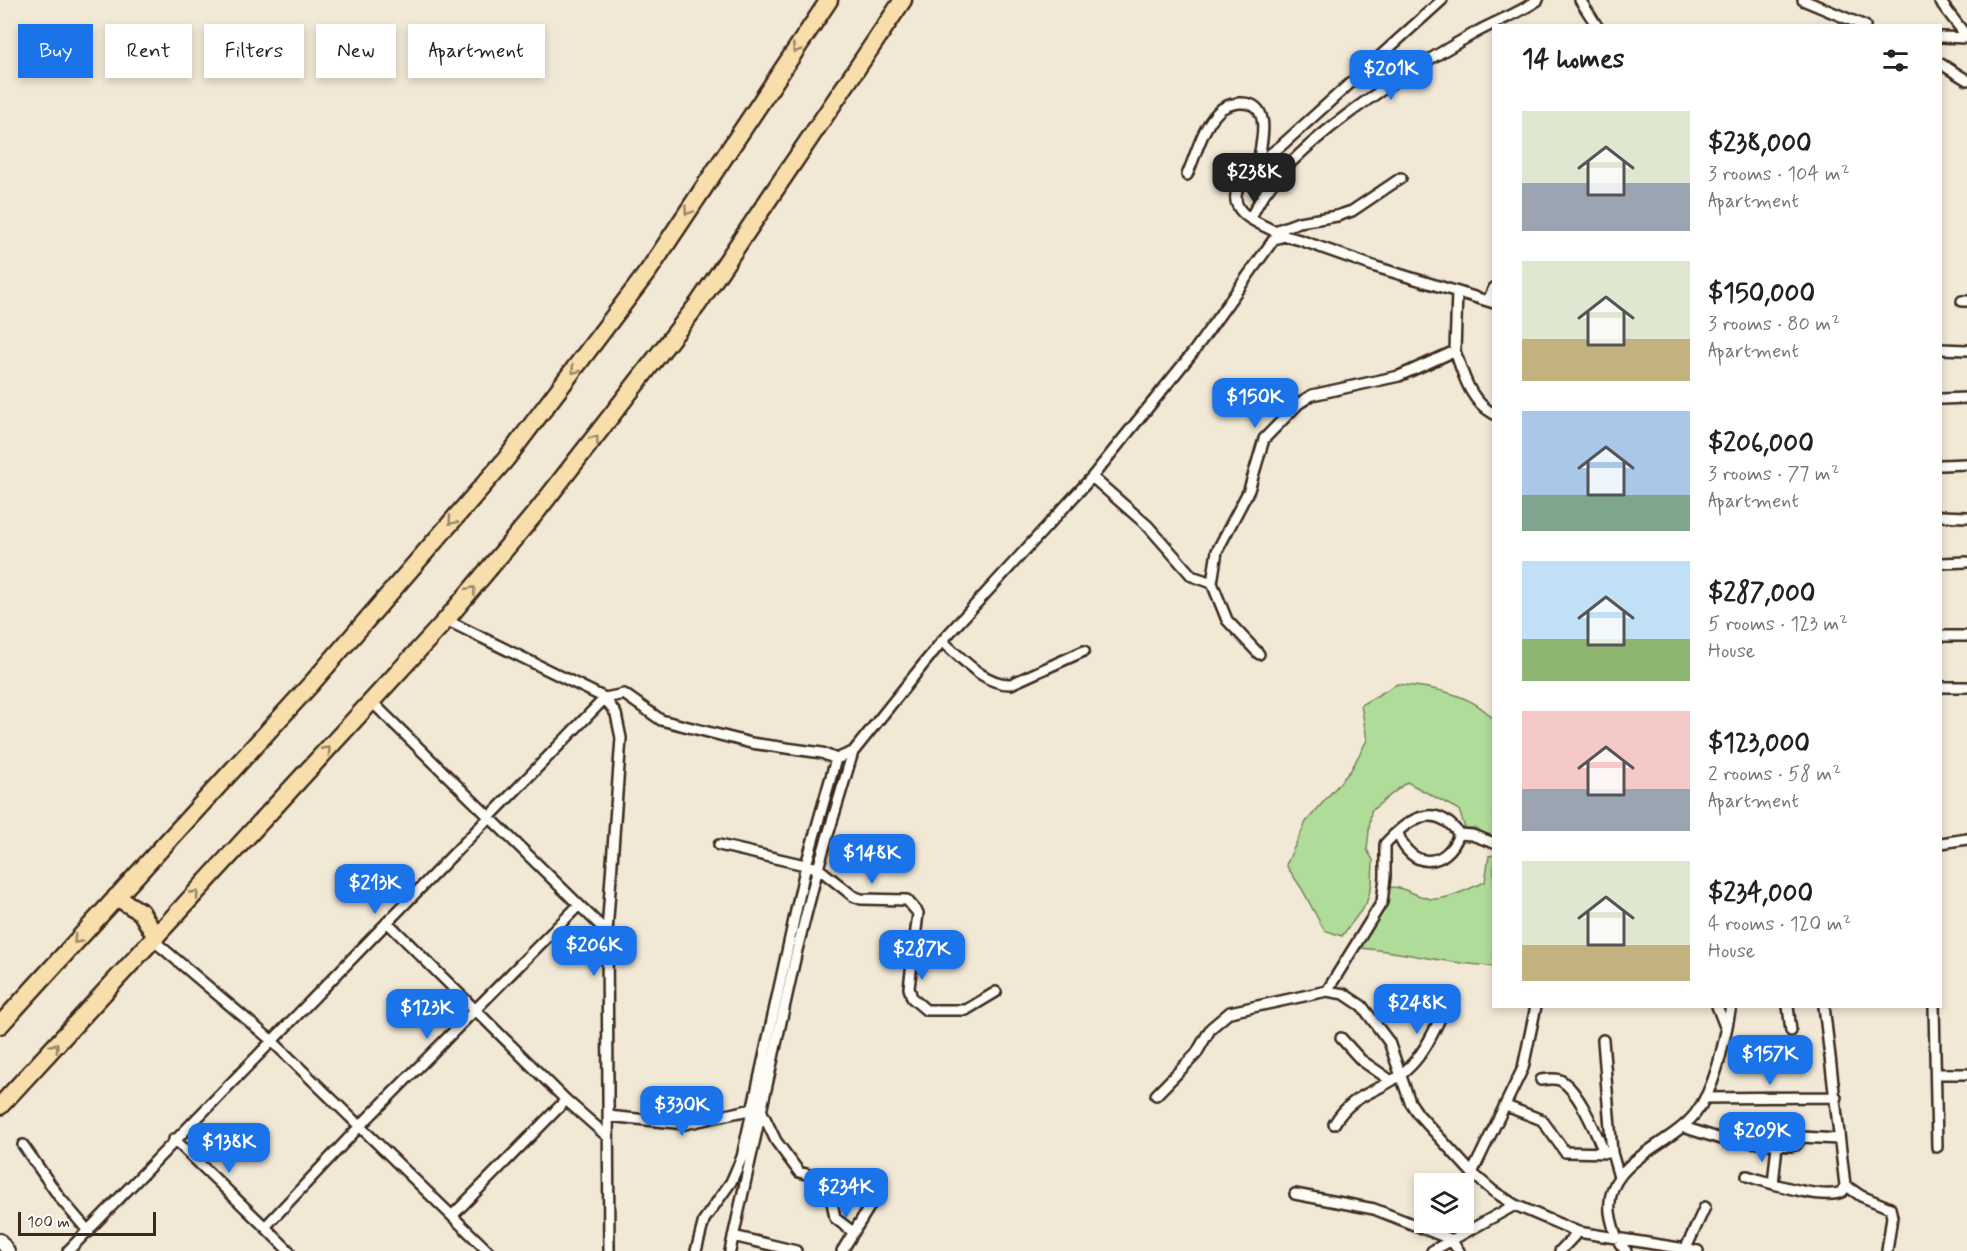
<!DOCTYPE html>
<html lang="en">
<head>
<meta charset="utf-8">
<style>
  :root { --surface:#fff; --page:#f6f6f6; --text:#222; --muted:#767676; --accent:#1a73e8 }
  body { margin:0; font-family:Mynerve,sans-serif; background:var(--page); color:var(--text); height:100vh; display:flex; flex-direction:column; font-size:22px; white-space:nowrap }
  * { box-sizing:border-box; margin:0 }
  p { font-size:20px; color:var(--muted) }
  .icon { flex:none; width:33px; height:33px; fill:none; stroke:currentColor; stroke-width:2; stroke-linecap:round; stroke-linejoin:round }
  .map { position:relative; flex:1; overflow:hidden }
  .drawer { position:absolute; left:1492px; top:24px; width:450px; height:984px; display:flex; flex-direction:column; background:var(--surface); border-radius:0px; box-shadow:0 3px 9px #0003 }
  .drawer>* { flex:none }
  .banner { position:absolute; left:18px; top:24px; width:570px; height:54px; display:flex; gap:12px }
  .tools { position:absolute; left:1414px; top:1173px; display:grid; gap:12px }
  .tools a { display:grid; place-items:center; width:60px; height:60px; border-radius:0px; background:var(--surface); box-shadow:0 3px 9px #0003; font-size:30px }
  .scale { position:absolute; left:18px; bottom:15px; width:138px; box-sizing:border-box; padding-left:6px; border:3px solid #3b2a1e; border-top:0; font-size:16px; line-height:21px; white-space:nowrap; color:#3b2a1e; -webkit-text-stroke:4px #fdfcf7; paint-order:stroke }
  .price { position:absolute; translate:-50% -51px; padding:0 14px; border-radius:12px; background:var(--accent); color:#fff; font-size:20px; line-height:39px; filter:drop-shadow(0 2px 3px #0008) }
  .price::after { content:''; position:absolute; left:50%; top:36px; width:18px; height:14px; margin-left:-9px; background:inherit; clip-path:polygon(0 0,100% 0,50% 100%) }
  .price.current { background:#222; color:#fff }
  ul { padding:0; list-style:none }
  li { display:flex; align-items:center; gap:18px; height:150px; padding:0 30px }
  li span { display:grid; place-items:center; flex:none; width:168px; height:120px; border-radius:0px; color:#555 }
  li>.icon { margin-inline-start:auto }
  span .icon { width:72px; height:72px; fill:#fffc; stroke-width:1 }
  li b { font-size:26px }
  h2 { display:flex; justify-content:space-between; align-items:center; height:72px; padding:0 30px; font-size:26px }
  .chip { padding:0 21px; border-radius:0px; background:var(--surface); box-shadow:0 3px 9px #0003; font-size:21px; line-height:54px }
  .chip.current { background:var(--accent); color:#fff }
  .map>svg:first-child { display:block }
</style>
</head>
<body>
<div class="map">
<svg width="1967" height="1251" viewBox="0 0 1967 1251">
  <rect width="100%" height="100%" fill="#f1e8d6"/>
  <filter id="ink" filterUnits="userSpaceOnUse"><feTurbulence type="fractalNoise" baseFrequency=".0167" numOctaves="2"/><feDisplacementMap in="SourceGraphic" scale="12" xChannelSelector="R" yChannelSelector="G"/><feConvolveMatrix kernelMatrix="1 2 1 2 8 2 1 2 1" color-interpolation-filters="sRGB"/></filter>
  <g filter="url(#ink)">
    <path fill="#b0dc9a" stroke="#76835c" stroke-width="1.5" d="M 1397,684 C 1430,687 1472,693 1494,720 L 1494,838 L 1475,828 L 1465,828 L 1459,810 L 1407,782 L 1371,811 L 1367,850 L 1373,860 L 1372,884 L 1366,904 L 1342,936 L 1324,930 L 1302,889 L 1286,865 L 1306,822 L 1351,770 L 1367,740 L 1361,705 Z
      M 1494,855 L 1494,966 C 1449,964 1406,952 1360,948 L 1381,911 L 1388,888 C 1402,884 1418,899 1434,899 C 1450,899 1470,888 1485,882 L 1489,856 Z"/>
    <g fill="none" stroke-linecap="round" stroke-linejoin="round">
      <g stroke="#3b2a1e" stroke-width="14">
        <path id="minor" d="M 1580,0 L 1597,26
          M 1803,0 L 1865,26
          M 1939,0 L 1967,37
          M 1941,37 L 1967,38
          M 1941,64 L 1967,80
          M 1187,175 C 1196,155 1202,128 1218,112 C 1223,106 1231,104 1239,103 C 1273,101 1262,141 1258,162
          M 1251,218 C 1278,150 1409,70 1473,34 C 1494,22 1518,14 1538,0
          M 1275,231 L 1299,222 L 1337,216 L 1352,211 L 1401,178
          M 1285,236 C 1272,229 1253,223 1243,213 C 1217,188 1268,157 1283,144 L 1442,0
          M 1488,300 L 1494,288
          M 1962,301 L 1967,301
          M 1941,349 L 1967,350
          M 1455,351 C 1464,376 1469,400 1494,414
          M 1941,399 L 1967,398
          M 1941,465 L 1967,464
          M 1092,477 L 1148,526 L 1192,576 L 1212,583
          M 1941,516 L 1967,517
          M 1941,563 L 1967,562
          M 1941,636 L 1967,636
          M 942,641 C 962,658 984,685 1011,684 L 1084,651
          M 1259,654 L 1227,620 L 1212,583 L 1217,551 L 1249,490 L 1264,439 L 1298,404 L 1312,395 L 1399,376 L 1455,351 L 1457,292
          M 1941,687 L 1967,687
          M 1398,833 C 1409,869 1446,870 1459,834
          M 1459,834 L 1472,835 L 1494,843
          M 1941,843 L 1967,839
          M 719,845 L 818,868 L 853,896 L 861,899 L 907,900 L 918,913 L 909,988 L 912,998 L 926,1010 L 966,1010 L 996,992
          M 579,905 L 607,932
          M 387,922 L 566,1100 L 452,1216
          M 153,940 L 271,1040 L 488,1251
          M 1327,991 L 1382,902 L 1385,877 L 1385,844 C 1407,820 1434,800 1459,834
          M 1717,1006 L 1726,1029
          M 1788,1006 L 1791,1031
          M 1934,1006 L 1937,1147
          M 1341,1038 L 1361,1060 L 1390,1080
          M 1603,1040 L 1612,1153 L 1619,1177
          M 1937,1074 L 1967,1074
          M 1541,1080 C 1547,1079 1554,1078 1560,1080 C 1579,1090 1596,1133 1604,1152
          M 1156,1095 L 1196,1054 L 1211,1028 L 1230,1012 L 1327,991 L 1344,994 L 1362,1006 L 1389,1042 L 1410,1102 L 1418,1114 L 1472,1173 L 1493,1191 L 1515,1205 L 1578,1232 L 1698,1251
          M 1705,1098 L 1836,1097
          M 566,1100 L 608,1137
          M 1506,1106 L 1542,1120 L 1565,1152 L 1612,1153
          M 762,1112 L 776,1141 L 799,1172 L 828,1180 L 835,1218 L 853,1232
          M 608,1116 L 685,1124 L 753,1109
          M 1334,1124 C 1354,1091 1378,1094 1404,1072 C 1425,1054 1434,1031 1446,1006
          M 1683,1127 L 1721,1139 L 1791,1146 L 1796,1145 L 1802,1137 L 1838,1139
          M 174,1139 L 265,1227
          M 23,1145 L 60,1198 L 89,1232
          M 1472,1173 L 1523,1068 L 1536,1006
          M 1747,1176 C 1767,1182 1826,1202 1843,1191 L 1845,1185 L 1824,1006
          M 1773,1184 L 1777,1145
          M 1845,1185 L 1861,1196 L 1890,1208 L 1892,1217 L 1887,1251
          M 1295,1194 L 1374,1209 L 1450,1239 L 1459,1251
          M 733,1236 L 796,1251
          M 1686,1248 L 1705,1207
          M 68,1251 L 605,698 L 446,620
          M 289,1251 L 265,1227 L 360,1126 L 579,905 L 371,701
          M 609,1251 L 607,932 L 621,738 L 616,714 L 605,698 L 624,694 L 661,720 L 751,743 L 822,753 L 836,759 L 853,752
          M 696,1251 L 704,1220 L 731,1182 L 742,1157 L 806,865 L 836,759
          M 730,1251 L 797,950 L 818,868 L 853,752 L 942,641 L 1092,477 L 1194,351 L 1274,239 L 1285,236 L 1300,240 L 1376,267 L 1494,303
          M 842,1251 L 873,1201
          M 1432,1251 L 1515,1205
          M 1560,1251 L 1578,1232
          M 1626,1251 C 1617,1242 1614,1231 1611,1218 C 1599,1163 1668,1148 1695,1114 C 1717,1086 1724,1041 1731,1006"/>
      </g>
      <g stroke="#3b2a1e" stroke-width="16">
        <path id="tertiary" d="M 0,1240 L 8,1251"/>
      </g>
      <g stroke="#3b2a1e" stroke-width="21">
        <path id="trunk" d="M 116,897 L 141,912 L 156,937
          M 0,1025 L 312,683 L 506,459 L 649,270 L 829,0
          M 0,1106 L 446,620 L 538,510 L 698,304 L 903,0"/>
      </g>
      <use href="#minor" stroke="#fdfcf7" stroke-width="9"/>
      <use href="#tertiary" stroke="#fdfcf7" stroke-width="12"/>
      <use href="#trunk" stroke="#f8deab" stroke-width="16"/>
    </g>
    <defs><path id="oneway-chevron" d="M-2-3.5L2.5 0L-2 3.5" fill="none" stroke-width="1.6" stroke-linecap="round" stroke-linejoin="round" transform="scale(1.5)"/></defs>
    <g stroke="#9a8464">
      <use href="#oneway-chevron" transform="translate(796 49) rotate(124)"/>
      <use href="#oneway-chevron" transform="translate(688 211) rotate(124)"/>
      <use href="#oneway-chevron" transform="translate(575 370) rotate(128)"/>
      <use href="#oneway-chevron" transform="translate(595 439) rotate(-53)"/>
      <use href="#oneway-chevron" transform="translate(452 521) rotate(131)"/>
      <use href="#oneway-chevron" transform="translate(472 590) rotate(-50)"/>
      <use href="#oneway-chevron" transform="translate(327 750) rotate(-48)"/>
      <use href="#oneway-chevron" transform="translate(195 894) rotate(-48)"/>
      <use href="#oneway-chevron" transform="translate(77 940) rotate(132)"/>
      <use href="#oneway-chevron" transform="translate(55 1047) rotate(-47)"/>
    </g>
  </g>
</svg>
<div class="tools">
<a><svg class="icon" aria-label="layers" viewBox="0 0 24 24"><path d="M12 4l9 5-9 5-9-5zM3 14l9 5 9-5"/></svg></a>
</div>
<div class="scale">100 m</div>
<b class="price" style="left:1391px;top:101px">$201K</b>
<b class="price current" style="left:1254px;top:204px">$238K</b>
<b class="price" style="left:1255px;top:429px">$150K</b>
<b class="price" style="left:872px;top:885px">$148K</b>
<b class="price" style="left:375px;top:915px">$213K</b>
<b class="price" style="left:594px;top:977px">$206K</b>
<b class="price" style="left:922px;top:981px">$287K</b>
<b class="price" style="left:1417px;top:1035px">$248K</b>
<b class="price" style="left:427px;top:1040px">$123K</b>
<b class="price" style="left:1770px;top:1086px">$157K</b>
<b class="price" style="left:682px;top:1137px">$330K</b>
<b class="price" style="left:1762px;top:1163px">$209K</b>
<b class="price" style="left:229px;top:1174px">$138K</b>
<b class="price" style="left:846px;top:1219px">$234K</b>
<div class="banner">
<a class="chip current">Buy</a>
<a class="chip">Rent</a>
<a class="chip">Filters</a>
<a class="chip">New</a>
<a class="chip">Apartment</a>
</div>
<section class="drawer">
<h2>14 homes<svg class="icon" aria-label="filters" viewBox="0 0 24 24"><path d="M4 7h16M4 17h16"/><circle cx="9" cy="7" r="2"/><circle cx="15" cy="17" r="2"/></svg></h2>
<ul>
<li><span style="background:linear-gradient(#dfe7d0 60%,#9aa5b1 0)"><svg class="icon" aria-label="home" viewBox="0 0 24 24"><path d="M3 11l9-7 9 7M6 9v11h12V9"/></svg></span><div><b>$238,000</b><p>3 rooms · 104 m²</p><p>Apartment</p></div></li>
<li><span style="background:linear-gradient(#dfe7d0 65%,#c2b280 0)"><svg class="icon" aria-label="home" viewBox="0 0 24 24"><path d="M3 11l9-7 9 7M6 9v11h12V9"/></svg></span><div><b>$150,000</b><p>3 rooms · 80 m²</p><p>Apartment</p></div></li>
<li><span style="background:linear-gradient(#a9c7e8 70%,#7fa58c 0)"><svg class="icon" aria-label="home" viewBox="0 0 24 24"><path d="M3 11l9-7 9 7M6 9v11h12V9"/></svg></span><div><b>$206,000</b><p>3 rooms · 77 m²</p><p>Apartment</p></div></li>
<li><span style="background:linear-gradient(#bfe0f5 65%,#8fb573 0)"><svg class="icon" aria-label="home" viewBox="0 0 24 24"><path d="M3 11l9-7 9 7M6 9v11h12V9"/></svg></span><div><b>$287,000</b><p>5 rooms · 123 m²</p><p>House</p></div></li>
<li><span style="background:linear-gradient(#f6c9c9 65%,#9aa5b1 0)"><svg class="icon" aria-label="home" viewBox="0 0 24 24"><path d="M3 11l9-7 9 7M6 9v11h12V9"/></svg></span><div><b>$123,000</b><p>2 rooms · 58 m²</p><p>Apartment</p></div></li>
<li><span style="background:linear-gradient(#dfe7d0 70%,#c2b280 0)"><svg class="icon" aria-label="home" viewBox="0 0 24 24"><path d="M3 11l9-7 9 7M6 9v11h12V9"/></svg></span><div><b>$234,000</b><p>4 rooms · 120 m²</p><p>House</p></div></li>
</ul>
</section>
</div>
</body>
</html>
